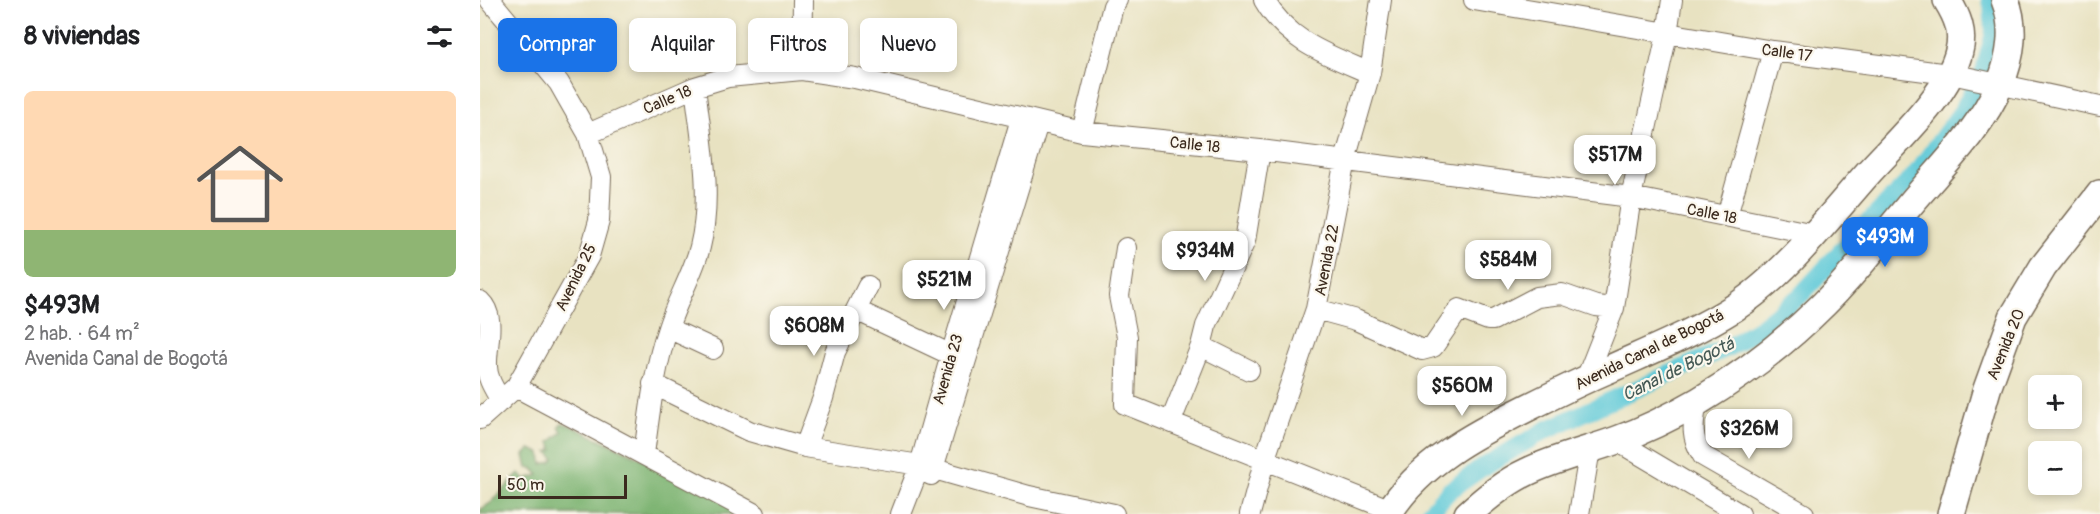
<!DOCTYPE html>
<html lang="es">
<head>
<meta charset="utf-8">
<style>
  :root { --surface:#fff; --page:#f2f2f2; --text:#202124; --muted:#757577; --accent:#1a73e8 }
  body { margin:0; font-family:Pangolin,sans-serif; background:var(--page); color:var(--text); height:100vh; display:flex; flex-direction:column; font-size:22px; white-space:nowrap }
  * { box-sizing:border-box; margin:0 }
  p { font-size:20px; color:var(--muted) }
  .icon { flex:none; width:33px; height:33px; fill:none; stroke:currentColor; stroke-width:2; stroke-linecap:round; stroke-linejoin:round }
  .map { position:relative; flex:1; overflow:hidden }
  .side { display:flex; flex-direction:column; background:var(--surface); width:480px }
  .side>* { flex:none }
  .guide { position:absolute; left:18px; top:18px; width:570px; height:54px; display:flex; gap:12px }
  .fabs { position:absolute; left:1548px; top:375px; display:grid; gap:12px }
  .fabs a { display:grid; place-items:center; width:54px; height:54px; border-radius:9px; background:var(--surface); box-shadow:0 3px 9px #0003; font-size:30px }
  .scale { position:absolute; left:18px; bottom:15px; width:129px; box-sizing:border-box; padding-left:6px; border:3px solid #3b2a1e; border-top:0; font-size:16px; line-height:21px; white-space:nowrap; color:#3b2a1e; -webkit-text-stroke:4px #fbf7ec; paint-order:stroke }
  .price { position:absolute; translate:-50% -51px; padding:0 14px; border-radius:12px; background:#fff; color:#222; font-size:20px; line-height:39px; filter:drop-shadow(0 2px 3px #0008) }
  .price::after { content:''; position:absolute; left:50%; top:36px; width:18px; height:14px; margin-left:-9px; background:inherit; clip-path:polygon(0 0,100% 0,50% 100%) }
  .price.current { background:var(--accent); color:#fff }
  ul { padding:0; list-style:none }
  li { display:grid; align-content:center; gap:12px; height:318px; padding:0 24px }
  li span { display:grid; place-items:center; height:186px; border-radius:9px; color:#555 }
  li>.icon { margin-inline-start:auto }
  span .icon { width:108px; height:108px; fill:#fffc; stroke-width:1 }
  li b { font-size:26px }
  h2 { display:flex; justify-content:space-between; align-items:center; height:72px; padding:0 24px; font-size:26px }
  .chip { padding:0 21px; border-radius:9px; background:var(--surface); box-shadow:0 3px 9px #0003; font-size:21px; line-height:54px }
  .chip.current { background:var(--accent); color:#fff }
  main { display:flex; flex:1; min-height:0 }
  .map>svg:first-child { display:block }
</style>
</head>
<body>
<main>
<section class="side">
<h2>8 viviendas<svg class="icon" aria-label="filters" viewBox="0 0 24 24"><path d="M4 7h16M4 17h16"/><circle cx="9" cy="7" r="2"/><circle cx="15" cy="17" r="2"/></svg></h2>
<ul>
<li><span style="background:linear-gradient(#ffd9b3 75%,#8fb573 0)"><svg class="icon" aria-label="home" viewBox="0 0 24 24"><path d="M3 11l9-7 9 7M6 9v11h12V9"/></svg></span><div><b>$493M</b><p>2 hab. · 64 m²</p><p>Avenida Canal de Bogotá</p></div></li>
</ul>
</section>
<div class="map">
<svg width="1620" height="514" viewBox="0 0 1620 514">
  <rect width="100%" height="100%" fill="#fbf7ec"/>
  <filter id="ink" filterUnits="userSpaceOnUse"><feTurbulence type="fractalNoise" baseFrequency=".0167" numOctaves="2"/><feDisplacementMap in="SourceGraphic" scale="12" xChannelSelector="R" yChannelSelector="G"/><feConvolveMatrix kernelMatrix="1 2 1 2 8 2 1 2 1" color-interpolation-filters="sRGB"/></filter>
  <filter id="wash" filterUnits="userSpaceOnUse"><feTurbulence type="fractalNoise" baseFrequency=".008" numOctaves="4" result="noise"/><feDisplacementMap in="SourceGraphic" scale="24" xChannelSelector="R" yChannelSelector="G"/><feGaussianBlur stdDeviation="1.35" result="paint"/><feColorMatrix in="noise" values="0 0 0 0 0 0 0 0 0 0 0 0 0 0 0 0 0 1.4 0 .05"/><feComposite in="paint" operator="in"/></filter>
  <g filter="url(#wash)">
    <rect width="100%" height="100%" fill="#e8e2c1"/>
    <path fill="#7ab26f" stroke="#5a6e46" stroke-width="1.5" d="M 82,423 L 91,426 L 282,514 L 0,514 L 0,510 L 12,502 L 39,473 L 45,479 L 59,475 L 52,468 L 47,468 L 44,455 L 50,449 L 60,453 L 62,460 L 62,464 L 71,462 L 74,458 L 68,452 L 73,450 L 70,442 L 82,432 L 79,426 Z"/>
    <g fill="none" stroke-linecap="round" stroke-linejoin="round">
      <path stroke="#5ec9d8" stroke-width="18" d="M 948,514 L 969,491 L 1006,465 L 1066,430 L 1249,347 L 1281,327 L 1320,296 L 1374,237 L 1435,175 L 1482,111 L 1504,71 L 1514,33 L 1512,3 L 1510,0"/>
    </g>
  </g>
  <g filter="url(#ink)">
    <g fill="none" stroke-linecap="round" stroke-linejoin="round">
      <g stroke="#786a57" stroke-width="22">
        <path id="minor" d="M 784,0 C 808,42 848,55 890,73
          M 994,0 L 1293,51 L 1476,75 L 1620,106
          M 322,70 L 323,0
          M 602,132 L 633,6 L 637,0
          M 108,134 L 215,87 L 248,77 L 322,70 L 375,78 L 602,132 L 780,150 L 1151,197 L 1334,234
          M 1247,216 L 1293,51
          M 646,248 L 639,296 L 647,337 L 645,404 L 911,510
          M 0,301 C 17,317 6,345 7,366 C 7,379 15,390 21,401
          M 836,309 L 876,320 L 942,350 L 953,347 L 979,309 L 1008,320 L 1013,320 L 1057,297 L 1082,294 L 1116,306 L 1134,308
          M 376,310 L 482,360
          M 188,328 L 233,349
          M 721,346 L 769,370
          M 1106,379 L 1134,308 L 1151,197 L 1187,34 L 1192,0
          M 173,384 L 269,431 L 325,447 L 440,465 L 549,496 L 634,514
          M 36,387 L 275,514
          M 1217,402 C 1213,424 1210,436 1223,456 L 1324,514
          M 0,419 L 36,387 L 109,256 L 119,221 L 121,177 L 108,134 L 79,83 L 10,0
          M 691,421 L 721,346 L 726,326 L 765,241 L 780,150
          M 1137,441 L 1260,514
          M 325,447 L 343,398 L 355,352 L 388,286
          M 164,454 C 170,411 174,369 188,328 C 197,300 213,274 220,247 C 233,195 221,139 215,87
          M 451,475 L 558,123
          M 421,514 L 440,465 L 471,355 L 541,119
          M 770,514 L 785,458 L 836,309 L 865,160 L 890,73 L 901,0
          M 1099,514 L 1110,449"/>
      </g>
      <g stroke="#786a57" stroke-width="30">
        <path id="secondary" d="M 908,514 C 939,463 995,434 1047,408 C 1075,394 1103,380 1132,368 C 1174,349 1216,332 1254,308 C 1304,276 1349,217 1388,173 C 1417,141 1469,94 1479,51 C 1484,32 1477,16 1467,0
          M 988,514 C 1005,499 1025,482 1047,472 C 1075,458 1107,451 1137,440 C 1165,430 1193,416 1219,401 C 1264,374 1307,341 1344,304 C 1378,270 1408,230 1439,194 C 1468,160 1502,126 1520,84 C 1531,58 1536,27 1525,0
          M 1471,514 L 1507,389 L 1533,317 L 1563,267 L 1620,194"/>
      </g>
      <use href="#minor" stroke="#fff" stroke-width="20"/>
      <use href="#secondary" stroke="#fff" stroke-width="27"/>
    </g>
  </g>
  <g text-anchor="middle" stroke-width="4.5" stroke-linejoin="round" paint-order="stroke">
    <g font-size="16" fill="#3b2a1e" stroke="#fbf7ec">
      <text transform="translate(1307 52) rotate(8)" y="6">Calle 17</text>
      <text transform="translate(187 99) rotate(-23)" y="6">Calle 18</text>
      <text transform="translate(715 144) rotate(6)" y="6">Calle 18</text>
      <text transform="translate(1232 213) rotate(11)" y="6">Calle 18</text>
      <text transform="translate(846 260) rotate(-79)" y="6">Avenida 22</text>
      <text transform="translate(95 277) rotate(-64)" y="6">Avenida 25</text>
      <text transform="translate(1525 344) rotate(-68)" y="6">Avenida 20</text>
      <text transform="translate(1169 349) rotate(-26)" y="6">Avenida Canal de Bogotá</text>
      <text transform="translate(467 369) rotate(-74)" y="6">Avenida 23</text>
    </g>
    <g font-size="18" font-style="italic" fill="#465a56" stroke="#fbf7ec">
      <text transform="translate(1198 369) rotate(-26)" y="6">Canal de Bogotá</text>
    </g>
  </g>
</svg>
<div class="fabs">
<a>+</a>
<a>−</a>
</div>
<div class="scale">50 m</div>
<b class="price" style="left:1135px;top:186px">$517M</b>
<b class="price current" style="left:1405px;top:268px">$493M</b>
<b class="price" style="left:725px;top:282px">$934M</b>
<b class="price" style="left:1028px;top:291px">$584M</b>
<b class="price" style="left:464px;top:311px">$521M</b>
<b class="price" style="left:334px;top:357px">$608M</b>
<b class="price" style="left:982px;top:417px">$560M</b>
<b class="price" style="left:1269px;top:460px">$326M</b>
<div class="guide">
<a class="chip current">Comprar</a>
<a class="chip">Alquilar</a>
<a class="chip">Filtros</a>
<a class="chip">Nuevo</a>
</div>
</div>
</main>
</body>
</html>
